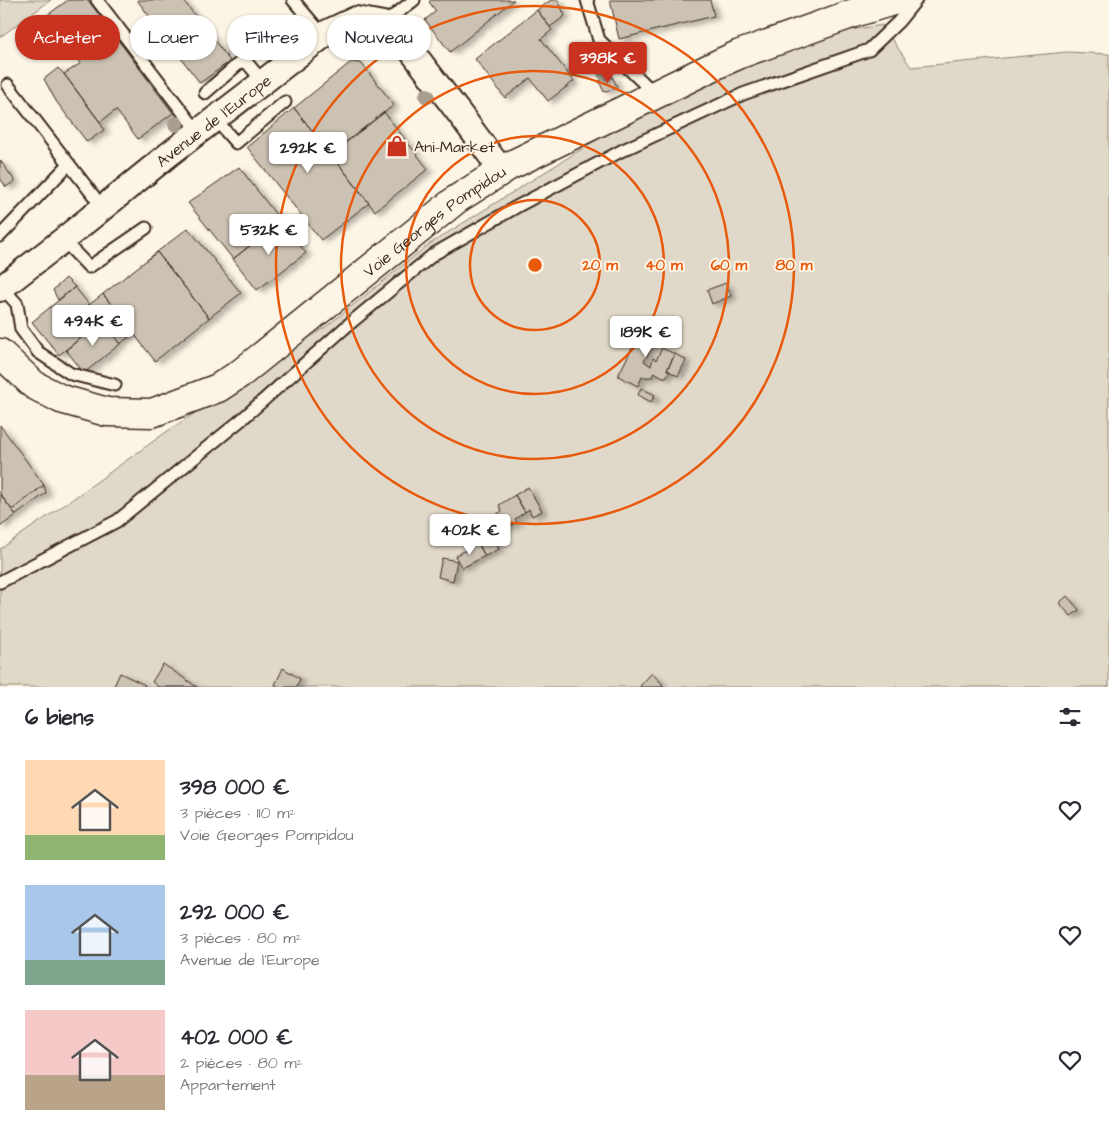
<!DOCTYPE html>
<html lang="fr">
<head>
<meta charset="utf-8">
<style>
  :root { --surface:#fff; --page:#f7f7f7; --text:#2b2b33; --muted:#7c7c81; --accent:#c8321e }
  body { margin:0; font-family:"Architects Daughter",sans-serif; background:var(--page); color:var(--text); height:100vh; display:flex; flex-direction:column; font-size:19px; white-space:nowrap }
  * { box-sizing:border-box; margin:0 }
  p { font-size:16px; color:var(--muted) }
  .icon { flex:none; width:28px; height:28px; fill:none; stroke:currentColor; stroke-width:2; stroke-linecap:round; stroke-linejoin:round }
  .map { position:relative; height:687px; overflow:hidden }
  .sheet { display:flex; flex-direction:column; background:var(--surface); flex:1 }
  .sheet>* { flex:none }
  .top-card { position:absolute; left:15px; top:15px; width:500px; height:45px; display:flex; gap:10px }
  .price { position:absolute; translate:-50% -42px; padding:0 11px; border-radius:5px; background:#fff; color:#222; font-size:16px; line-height:32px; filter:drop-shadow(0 1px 2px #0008) }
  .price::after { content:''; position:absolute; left:50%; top:30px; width:15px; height:11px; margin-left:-8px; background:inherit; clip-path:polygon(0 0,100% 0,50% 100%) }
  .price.active { background:var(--accent); color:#fff }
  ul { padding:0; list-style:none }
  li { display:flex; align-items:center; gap:15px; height:125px; padding:0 25px }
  li span { display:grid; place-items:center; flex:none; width:140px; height:100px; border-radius:0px; color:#555 }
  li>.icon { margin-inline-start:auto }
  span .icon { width:60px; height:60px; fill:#fffc; stroke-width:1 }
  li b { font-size:21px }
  h2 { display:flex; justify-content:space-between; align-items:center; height:60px; padding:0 25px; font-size:21px }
  .chip { padding:0 18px; border-radius:22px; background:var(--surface); box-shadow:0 1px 4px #0004; font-size:18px; line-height:45px }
  .chip.active { background:var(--accent); color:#fff }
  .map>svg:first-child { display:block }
</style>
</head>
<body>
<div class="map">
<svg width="1109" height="687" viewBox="0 0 1109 687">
  <defs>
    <filter id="shadow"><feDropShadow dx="5.5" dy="3" stdDeviation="2.5" flood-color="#0004"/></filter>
  </defs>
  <rect width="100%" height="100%" fill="#fcf5e5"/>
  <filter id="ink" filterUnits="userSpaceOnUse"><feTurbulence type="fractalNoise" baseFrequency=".02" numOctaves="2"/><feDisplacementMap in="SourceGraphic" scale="10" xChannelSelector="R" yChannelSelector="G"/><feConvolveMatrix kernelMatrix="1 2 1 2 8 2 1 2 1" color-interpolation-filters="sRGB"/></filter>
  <g filter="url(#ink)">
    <path fill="#e0d8c8" stroke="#8e8173" d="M 0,0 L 51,0 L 0,37 Z
      M 882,25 L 911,67 L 1067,52 L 1109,54 L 1109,687 L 0,687 L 0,549 L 67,503 L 169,430 L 327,326 L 428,245 L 633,117 L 726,72 L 832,33 Z"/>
    <path fill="#ccc2b3" stroke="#3b2a1e" filter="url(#shadow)" d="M 68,0 L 88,0 L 173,113 L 138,139 L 116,110 L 100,122 L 64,74 L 81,63 L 46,16 Z
      M 137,0 L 183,0 L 230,61 L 200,83 Z
      M 431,0 L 514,0 L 450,52 L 425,20 L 436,11 L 429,2 Z
      M 551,0 L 558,0 L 565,16 L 550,27 L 537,10 Z
      M 610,0 L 710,0 L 714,16 L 619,39 Z
      M 537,10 L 552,30 L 541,39 L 574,81 L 548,101 L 530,78 L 505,98 L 475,59 Z
      M 351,62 L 361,63 L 394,105 L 331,154 L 294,108 Z
      M 58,68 L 64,74 L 100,122 L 104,130 L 87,142 L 56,101 L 44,79 Z
      M 612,76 L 617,87 L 604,92 L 599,81 Z
      M 294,108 L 331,154 L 369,203 L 321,240 L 247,147 Z
      M 384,112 L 428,169 L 375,211 L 331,154 Z
      M 0,160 L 15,181 L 6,187 L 0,178 Z
      M 239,167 L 281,221 L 233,259 L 188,203 Z
      M 281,221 L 306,253 L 257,290 L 233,259 Z
      M 188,228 L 241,293 L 209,318 L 157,252 Z
      M 157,252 L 209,318 L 155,361 L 103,294 Z
      M 66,278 L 75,287 L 58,300 L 53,290 Z
      M 726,283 L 731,296 L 712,304 L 707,290 Z
      M 75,287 L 102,321 L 59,355 L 32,322 Z
      M 103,294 L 134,333 L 120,344 L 89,305 Z
      M 102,321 L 120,344 L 84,373 L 66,350 Z
      M 644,324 L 661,333 L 644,361 L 651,366 L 653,358 L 656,360 L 662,348 L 675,354 L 667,370 L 670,371 L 666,377 L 663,377 L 654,372 L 652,377 L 642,377 L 638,386 L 618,376 Z
      M 675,354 L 686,360 L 678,376 L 667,370 Z
      M 641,388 L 655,395 L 651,402 L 638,395 Z
      M 0,425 L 44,485 L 12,510 L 0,494 Z
      M 44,485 L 46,493 L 16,515 L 12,510 Z
      M 528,487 L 542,511 L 532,516 L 529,509 L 525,512 L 515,495 Z
      M 0,494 L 16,515 L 0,527 Z
      M 515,495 L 525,512 L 515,519 L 517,522 L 491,537 L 499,549 L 485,556 L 475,538 L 481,535 L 477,528 L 502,511 L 499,505 Z
      M 478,543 L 485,556 L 462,568 L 455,556 Z
      M 442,558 L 457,561 L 453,581 L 438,577 Z
      M 1067,596 L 1079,610 L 1071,616 L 1059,603 Z
      M 163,664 L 197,687 L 159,687 L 152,682 Z
      M 283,668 L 300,679 L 296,687 L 279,687 L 275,685 Z
      M 120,673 L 145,685 L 144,687 L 114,686 Z
      M 652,673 L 663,685 L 661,687 L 641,687 L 640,686 Z"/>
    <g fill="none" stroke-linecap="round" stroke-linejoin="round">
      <g stroke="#3b2a1e" stroke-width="15">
        <path id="service" d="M 97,0 L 198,132
          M 293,0 L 323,35
          M 587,0 L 599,40 L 655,94
          M 383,24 L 414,0
          M 8,85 L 103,208
          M 205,93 L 244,59 L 263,82
          M 215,119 L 236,143 L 285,102
          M 0,236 L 69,164
          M 63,240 L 89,267 L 146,228
          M 1,286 L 17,304 L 21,329 L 38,352 L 71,374 L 115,385
          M 0,582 L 117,521 L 241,420 L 348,325 L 434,254 L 518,206 L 621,151 L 743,94 L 869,50 L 899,21 L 916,0"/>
      </g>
      <g stroke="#3b2a1e" stroke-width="28">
        <g id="minor">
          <path id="s1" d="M 0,289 L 63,240 L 168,155 L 328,32 L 356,19 L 383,24 L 404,41 L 462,117 L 502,171"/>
        </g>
      </g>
      <g stroke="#3b2a1e" stroke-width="31">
        <g id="tertiary">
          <path id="s2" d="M 0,353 L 34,385 L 61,399 L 107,412 L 152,413 L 218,388 L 241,373 L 457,199 L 509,166 L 720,63 L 740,54 L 857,12 L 896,0"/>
        </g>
      </g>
      <use href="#service" stroke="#fcf5e5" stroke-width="11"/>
      <use href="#minor" stroke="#fcf5e5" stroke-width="24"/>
      <use href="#tertiary" stroke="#fcf5e5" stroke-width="28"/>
    </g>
    <g fill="#a89e8f">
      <circle cx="605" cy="73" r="8"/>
      <circle cx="427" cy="96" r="8"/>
      <circle cx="176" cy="124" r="8"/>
    </g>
  </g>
  <g fill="none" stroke="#e8590c" stroke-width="2.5">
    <circle cx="535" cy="265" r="65"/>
    <circle cx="535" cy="265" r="129"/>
    <circle cx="535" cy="265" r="194"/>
    <circle cx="535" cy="265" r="259"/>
  </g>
  <defs>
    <g id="shop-bare" transform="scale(1.725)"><path d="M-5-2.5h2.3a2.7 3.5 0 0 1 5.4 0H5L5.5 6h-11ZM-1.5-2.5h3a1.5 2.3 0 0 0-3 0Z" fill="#c8321e" stroke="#fcf5e5" stroke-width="2.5" paint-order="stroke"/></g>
  </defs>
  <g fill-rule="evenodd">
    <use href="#shop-bare" x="397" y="146"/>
  </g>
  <g text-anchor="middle" stroke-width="4" stroke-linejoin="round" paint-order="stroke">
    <g font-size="16" fill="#3b2a1e" stroke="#fcf5e5">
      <text dy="6" stroke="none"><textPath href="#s1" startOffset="272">Avenue de l'Europe</textPath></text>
      <text dy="6" stroke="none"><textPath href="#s2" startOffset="514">Voie Georges Pompidou</textPath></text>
    </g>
    <g font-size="16" fill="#3b2a1e" stroke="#fcf5e5" text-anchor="start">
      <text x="414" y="152">Ani-Market</text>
    </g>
  </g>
  <circle cx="535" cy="265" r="8" fill="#e8590c" stroke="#fcf5e5" stroke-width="2.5"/>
  <g font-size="15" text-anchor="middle" font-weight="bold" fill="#e8590c" stroke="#fcf5e5" stroke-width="4" stroke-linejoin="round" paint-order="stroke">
    <text x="600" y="270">20 m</text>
    <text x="664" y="270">40 m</text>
    <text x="729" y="270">60 m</text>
    <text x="794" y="270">80 m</text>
  </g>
</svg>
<b class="price active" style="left:608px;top:84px">398K €</b>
<b class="price" style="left:308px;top:174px">292K €</b>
<b class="price" style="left:269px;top:256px">532K €</b>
<b class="price" style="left:93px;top:347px">494K €</b>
<b class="price" style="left:646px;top:358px">189K €</b>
<b class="price" style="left:470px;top:556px">402K €</b>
<div class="top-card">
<a class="chip active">Acheter</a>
<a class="chip">Louer</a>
<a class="chip">Filtres</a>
<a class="chip">Nouveau</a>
</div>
</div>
<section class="sheet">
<h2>6 biens<svg class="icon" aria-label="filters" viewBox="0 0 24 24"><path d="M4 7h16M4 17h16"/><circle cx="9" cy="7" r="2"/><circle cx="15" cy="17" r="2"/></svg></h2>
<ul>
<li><span style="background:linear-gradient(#ffd9b3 75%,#8fb573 0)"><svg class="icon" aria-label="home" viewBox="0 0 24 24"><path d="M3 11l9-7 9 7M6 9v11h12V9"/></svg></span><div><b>398 000 €</b><p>3 pièces · 110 m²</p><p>Voie Georges Pompidou</p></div><svg class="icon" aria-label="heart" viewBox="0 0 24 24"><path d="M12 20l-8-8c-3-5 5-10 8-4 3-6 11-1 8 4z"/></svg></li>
<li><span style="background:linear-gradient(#a9c7e8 75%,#7fa58c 0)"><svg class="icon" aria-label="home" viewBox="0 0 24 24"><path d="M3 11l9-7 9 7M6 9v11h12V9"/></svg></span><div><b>292 000 €</b><p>3 pièces · 80 m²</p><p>Avenue de l'Europe</p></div><svg class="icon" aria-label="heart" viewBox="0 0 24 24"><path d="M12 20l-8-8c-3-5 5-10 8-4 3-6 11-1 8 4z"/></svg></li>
<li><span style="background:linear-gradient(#f6c9c9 65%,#b9a48a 0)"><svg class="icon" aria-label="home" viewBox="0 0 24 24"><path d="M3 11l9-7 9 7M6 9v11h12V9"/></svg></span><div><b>402 000 €</b><p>2 pièces · 80 m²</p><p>Appartement</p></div><svg class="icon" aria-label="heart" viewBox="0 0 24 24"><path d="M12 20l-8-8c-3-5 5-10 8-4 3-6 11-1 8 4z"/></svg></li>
</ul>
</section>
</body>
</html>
